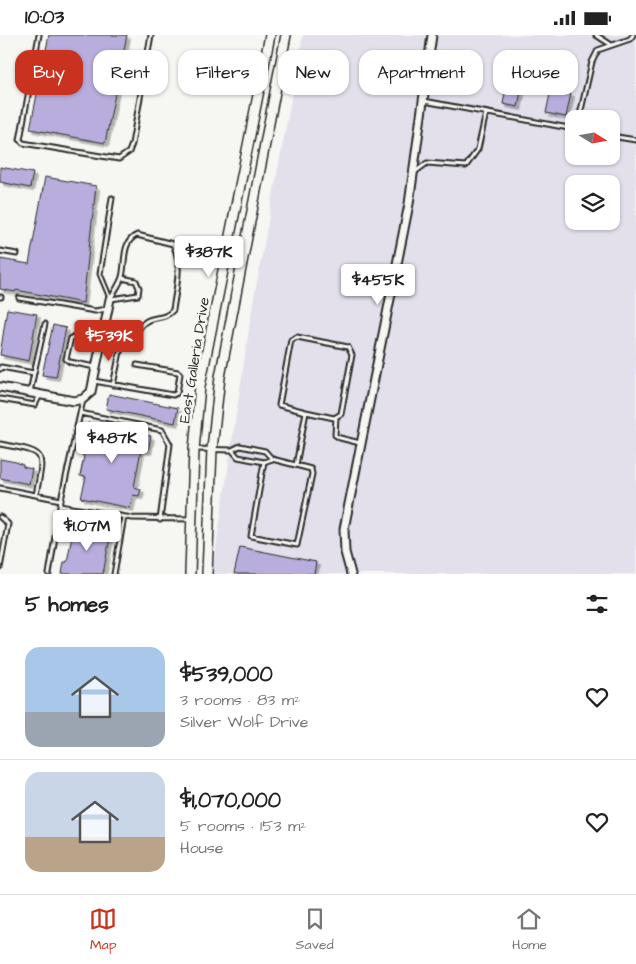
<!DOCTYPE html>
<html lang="en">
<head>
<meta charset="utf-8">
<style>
  :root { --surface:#fff; --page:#f6f6f6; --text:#222; --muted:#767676; --line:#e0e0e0; --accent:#c8321e }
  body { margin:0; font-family:"Architects Daughter",sans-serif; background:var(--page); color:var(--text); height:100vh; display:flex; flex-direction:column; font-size:19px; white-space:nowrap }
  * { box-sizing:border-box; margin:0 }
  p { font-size:16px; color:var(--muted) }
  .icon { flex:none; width:28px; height:28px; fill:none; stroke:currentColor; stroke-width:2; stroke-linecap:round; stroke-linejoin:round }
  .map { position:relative; height:539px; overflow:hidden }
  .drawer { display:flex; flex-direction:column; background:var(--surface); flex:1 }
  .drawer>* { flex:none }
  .guide { position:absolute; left:15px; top:15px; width:606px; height:45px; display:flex; gap:10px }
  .needle { width:32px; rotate:101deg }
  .controls { position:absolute; left:565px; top:75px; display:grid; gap:10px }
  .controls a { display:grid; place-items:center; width:55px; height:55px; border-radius:10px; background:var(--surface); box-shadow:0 1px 4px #0004; font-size:25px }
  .price { position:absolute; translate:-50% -42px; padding:0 11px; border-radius:5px; background:#fff; color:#222; font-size:16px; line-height:32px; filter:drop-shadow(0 1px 2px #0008) }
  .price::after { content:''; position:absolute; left:50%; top:30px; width:15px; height:11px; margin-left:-8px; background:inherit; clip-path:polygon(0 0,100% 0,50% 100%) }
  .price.selected { background:var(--accent); color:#fff }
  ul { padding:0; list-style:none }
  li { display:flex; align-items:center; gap:15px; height:125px; padding:0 25px }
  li+li { border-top:1px solid var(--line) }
  li span { display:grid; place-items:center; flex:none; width:140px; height:100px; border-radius:15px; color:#555 }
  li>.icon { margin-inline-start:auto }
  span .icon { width:60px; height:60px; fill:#fffc; stroke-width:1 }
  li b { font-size:21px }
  h2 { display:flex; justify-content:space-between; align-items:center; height:60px; padding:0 25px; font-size:21px }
  .pill { padding:0 18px; border-radius:15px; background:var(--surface); box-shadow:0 1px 4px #0004; font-size:18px; line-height:45px }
  .pill.selected { background:var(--accent); color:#fff }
  .status { display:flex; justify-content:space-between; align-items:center; height:35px; padding:0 25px; background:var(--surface); direction:ltr }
  .status svg { height:14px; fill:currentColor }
  .tab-bar { display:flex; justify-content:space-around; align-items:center; height:70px; border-top:1px solid var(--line); background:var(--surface); font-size:14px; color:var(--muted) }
  .tab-bar a { display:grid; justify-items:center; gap:2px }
  .tab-bar .selected { color:var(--accent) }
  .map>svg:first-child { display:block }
</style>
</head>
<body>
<div class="status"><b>10:03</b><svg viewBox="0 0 49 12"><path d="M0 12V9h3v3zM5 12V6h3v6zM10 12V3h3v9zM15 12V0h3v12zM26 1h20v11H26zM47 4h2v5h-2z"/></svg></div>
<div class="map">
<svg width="636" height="539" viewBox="0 0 636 539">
  <defs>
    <filter id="shadow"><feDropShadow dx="3.5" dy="3.5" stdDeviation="0" flood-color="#0004"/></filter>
  </defs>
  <rect width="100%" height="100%" fill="#f6f6f2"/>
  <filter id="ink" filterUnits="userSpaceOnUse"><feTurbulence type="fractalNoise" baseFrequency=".02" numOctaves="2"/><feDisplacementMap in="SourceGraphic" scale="10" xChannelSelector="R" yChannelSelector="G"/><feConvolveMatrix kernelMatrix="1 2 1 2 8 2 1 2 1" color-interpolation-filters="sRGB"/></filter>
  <g filter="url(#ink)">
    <path fill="#e3e0ec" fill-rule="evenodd" d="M 303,0 L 636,0 L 636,539 L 212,539 L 253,268 ZM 574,84 L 611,84 L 611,121 L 574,121 ZM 574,149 L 611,149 L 611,186 L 574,186 Z"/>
    <path fill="#b8addd" stroke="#2b2b2b" filter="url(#shadow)" d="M 49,0 L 127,0 L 105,108 L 30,94 Z
      M 507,47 L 522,50 L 518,72 L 503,69 Z
      M 551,54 L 571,58 L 566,82 L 546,78 Z
      M 0,132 L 33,138 L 30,153 L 0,147 Z
      M 45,142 L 96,151 L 83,268 L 16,255 L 15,257 L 0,254 L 0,224 L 29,229 Z
      M 7,274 L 37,279 L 29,326 L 0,320 Z
      M 53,290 L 66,293 L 56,342 L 42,340 Z
      M 109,359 L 178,373 L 175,388 L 106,374 Z
      M 88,388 L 151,401 L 148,416 L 141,415 L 134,452 L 141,454 L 139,461 L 133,460 L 130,473 L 81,463 L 86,442 L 80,441 L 84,421 L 82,420 Z
      M 0,424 L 16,427 L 23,430 L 23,432 L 32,434 L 29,449 L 0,443 Z
      M 74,490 L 111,497 L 103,539 L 62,539 L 64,527 L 67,527 Z
      M 240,512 L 316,527 L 314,539 L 234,539 Z"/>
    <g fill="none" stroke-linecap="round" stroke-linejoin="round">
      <g stroke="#2b2b2b" stroke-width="7">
        <path id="lane" d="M 39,0 L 20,105 L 23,108 L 119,124 L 129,117 L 132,109 L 151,0
          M 596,0 L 610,9
          M 424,66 L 574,94
          M 579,84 L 592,27 L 598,15 L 630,4 L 633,0
          M 611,101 L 636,105
          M 415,137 L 427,128 L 466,131 L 478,114 L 486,78
          M 0,216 L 17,219
          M 0,262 L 1,262
          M 19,263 L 95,276 L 107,274
          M 110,263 L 100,239 L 112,163
          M 111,263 C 114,257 120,249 122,242 C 126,228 121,207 137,200 L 173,209 C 183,230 176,253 173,275 C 161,289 149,275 136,298
          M 111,264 L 138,260 L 139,253 L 136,246 L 122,243
          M 95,332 L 70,327 L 66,324 L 71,303 L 75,301 L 101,306
          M 0,334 L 1,332 L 34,338 L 45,289
          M 94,346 L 173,360 L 177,358 L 180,339 L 178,337 L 137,330
          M 113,350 L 121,312
          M 30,357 L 34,338
          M 0,364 L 35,370 L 40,360
          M 80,378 L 162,395 L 170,409 L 160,485
          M 336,382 L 335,400 L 340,403 L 360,408
          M 0,409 C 46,418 45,414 36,460
          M 195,414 L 232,415 L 240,411 L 265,416 L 272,424
          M 232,415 L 238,422 L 264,427 L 272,424 L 311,434 L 312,439 L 297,510 L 251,501 L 264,427
          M 296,430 L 306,377 L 334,383 L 341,379 L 352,320 L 348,312 L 297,302 L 291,305 L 279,370 L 306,377
          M 0,453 L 61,465
          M 60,471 L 132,483 L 191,484
          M 0,482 L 8,489 L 0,533
          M 49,539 L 61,465 L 83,365
          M 114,539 L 124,482"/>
      </g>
      <g stroke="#2b2b2b" stroke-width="11">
        <path id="street" d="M 0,352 L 74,366 L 83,364 L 91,357 L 110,264
          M 351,539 L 345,517 L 344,494 L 409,169 L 432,0"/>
      </g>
      <g stroke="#2b2b2b" stroke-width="12">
        <path id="secondary" d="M 190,539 L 194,414 L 200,351 L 270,0
          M 207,539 L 212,414 L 220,342 L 286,0"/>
      </g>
      <use href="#lane" stroke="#f6f6f2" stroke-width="3"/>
      <use href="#street" stroke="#f6f6f2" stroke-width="7"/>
      <use href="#secondary" stroke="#f6f6f2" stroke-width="9"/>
    </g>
  </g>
  <g text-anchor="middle" stroke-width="5" stroke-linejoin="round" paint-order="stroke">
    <g font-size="15" fill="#2b2b2b" stroke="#f6f6f2">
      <text transform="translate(194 325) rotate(-81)" y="5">East Galleria Drive</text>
    </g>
  </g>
</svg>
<div class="controls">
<a><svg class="needle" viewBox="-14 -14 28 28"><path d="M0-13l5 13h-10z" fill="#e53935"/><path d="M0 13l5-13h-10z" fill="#767676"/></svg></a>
<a><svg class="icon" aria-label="layers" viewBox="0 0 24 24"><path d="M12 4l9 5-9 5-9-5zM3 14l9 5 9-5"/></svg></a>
</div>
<b class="price" style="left:209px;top:243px">$387K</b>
<b class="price" style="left:378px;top:271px">$455K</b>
<b class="price selected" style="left:109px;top:327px">$539K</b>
<b class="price" style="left:112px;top:429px">$487K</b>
<b class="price" style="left:87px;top:517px">$1.07M</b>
<div class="guide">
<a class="pill selected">Buy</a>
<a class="pill">Rent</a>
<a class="pill">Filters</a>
<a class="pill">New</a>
<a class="pill">Apartment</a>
<a class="pill">House</a>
</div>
</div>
<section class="drawer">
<h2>5 homes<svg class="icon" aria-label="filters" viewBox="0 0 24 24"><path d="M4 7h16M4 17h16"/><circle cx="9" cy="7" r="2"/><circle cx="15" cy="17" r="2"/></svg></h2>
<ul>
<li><span style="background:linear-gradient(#a9c7e8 65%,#9aa5b1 0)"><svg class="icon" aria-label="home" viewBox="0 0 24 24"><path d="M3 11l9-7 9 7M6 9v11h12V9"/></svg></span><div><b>$539,000</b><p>3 rooms · 83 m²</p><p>Silver Wolf Drive</p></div><svg class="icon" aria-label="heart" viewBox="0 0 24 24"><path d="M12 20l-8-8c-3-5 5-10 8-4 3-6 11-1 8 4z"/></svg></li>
<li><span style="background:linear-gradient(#c9d6e8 65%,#b9a48a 0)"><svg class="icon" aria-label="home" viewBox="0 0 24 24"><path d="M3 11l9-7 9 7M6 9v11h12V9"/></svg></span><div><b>$1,070,000</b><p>5 rooms · 153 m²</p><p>House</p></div><svg class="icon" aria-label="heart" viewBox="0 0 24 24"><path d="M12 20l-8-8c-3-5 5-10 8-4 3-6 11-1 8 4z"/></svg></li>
</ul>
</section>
<nav class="tab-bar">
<a class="selected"><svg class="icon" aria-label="map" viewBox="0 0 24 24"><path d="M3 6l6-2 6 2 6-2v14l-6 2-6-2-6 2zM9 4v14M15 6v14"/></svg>Map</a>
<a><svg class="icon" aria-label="saved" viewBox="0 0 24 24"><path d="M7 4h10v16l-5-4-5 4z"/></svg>Saved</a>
<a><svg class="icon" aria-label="home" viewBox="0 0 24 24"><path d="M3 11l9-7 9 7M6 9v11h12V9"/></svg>Home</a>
</nav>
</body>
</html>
